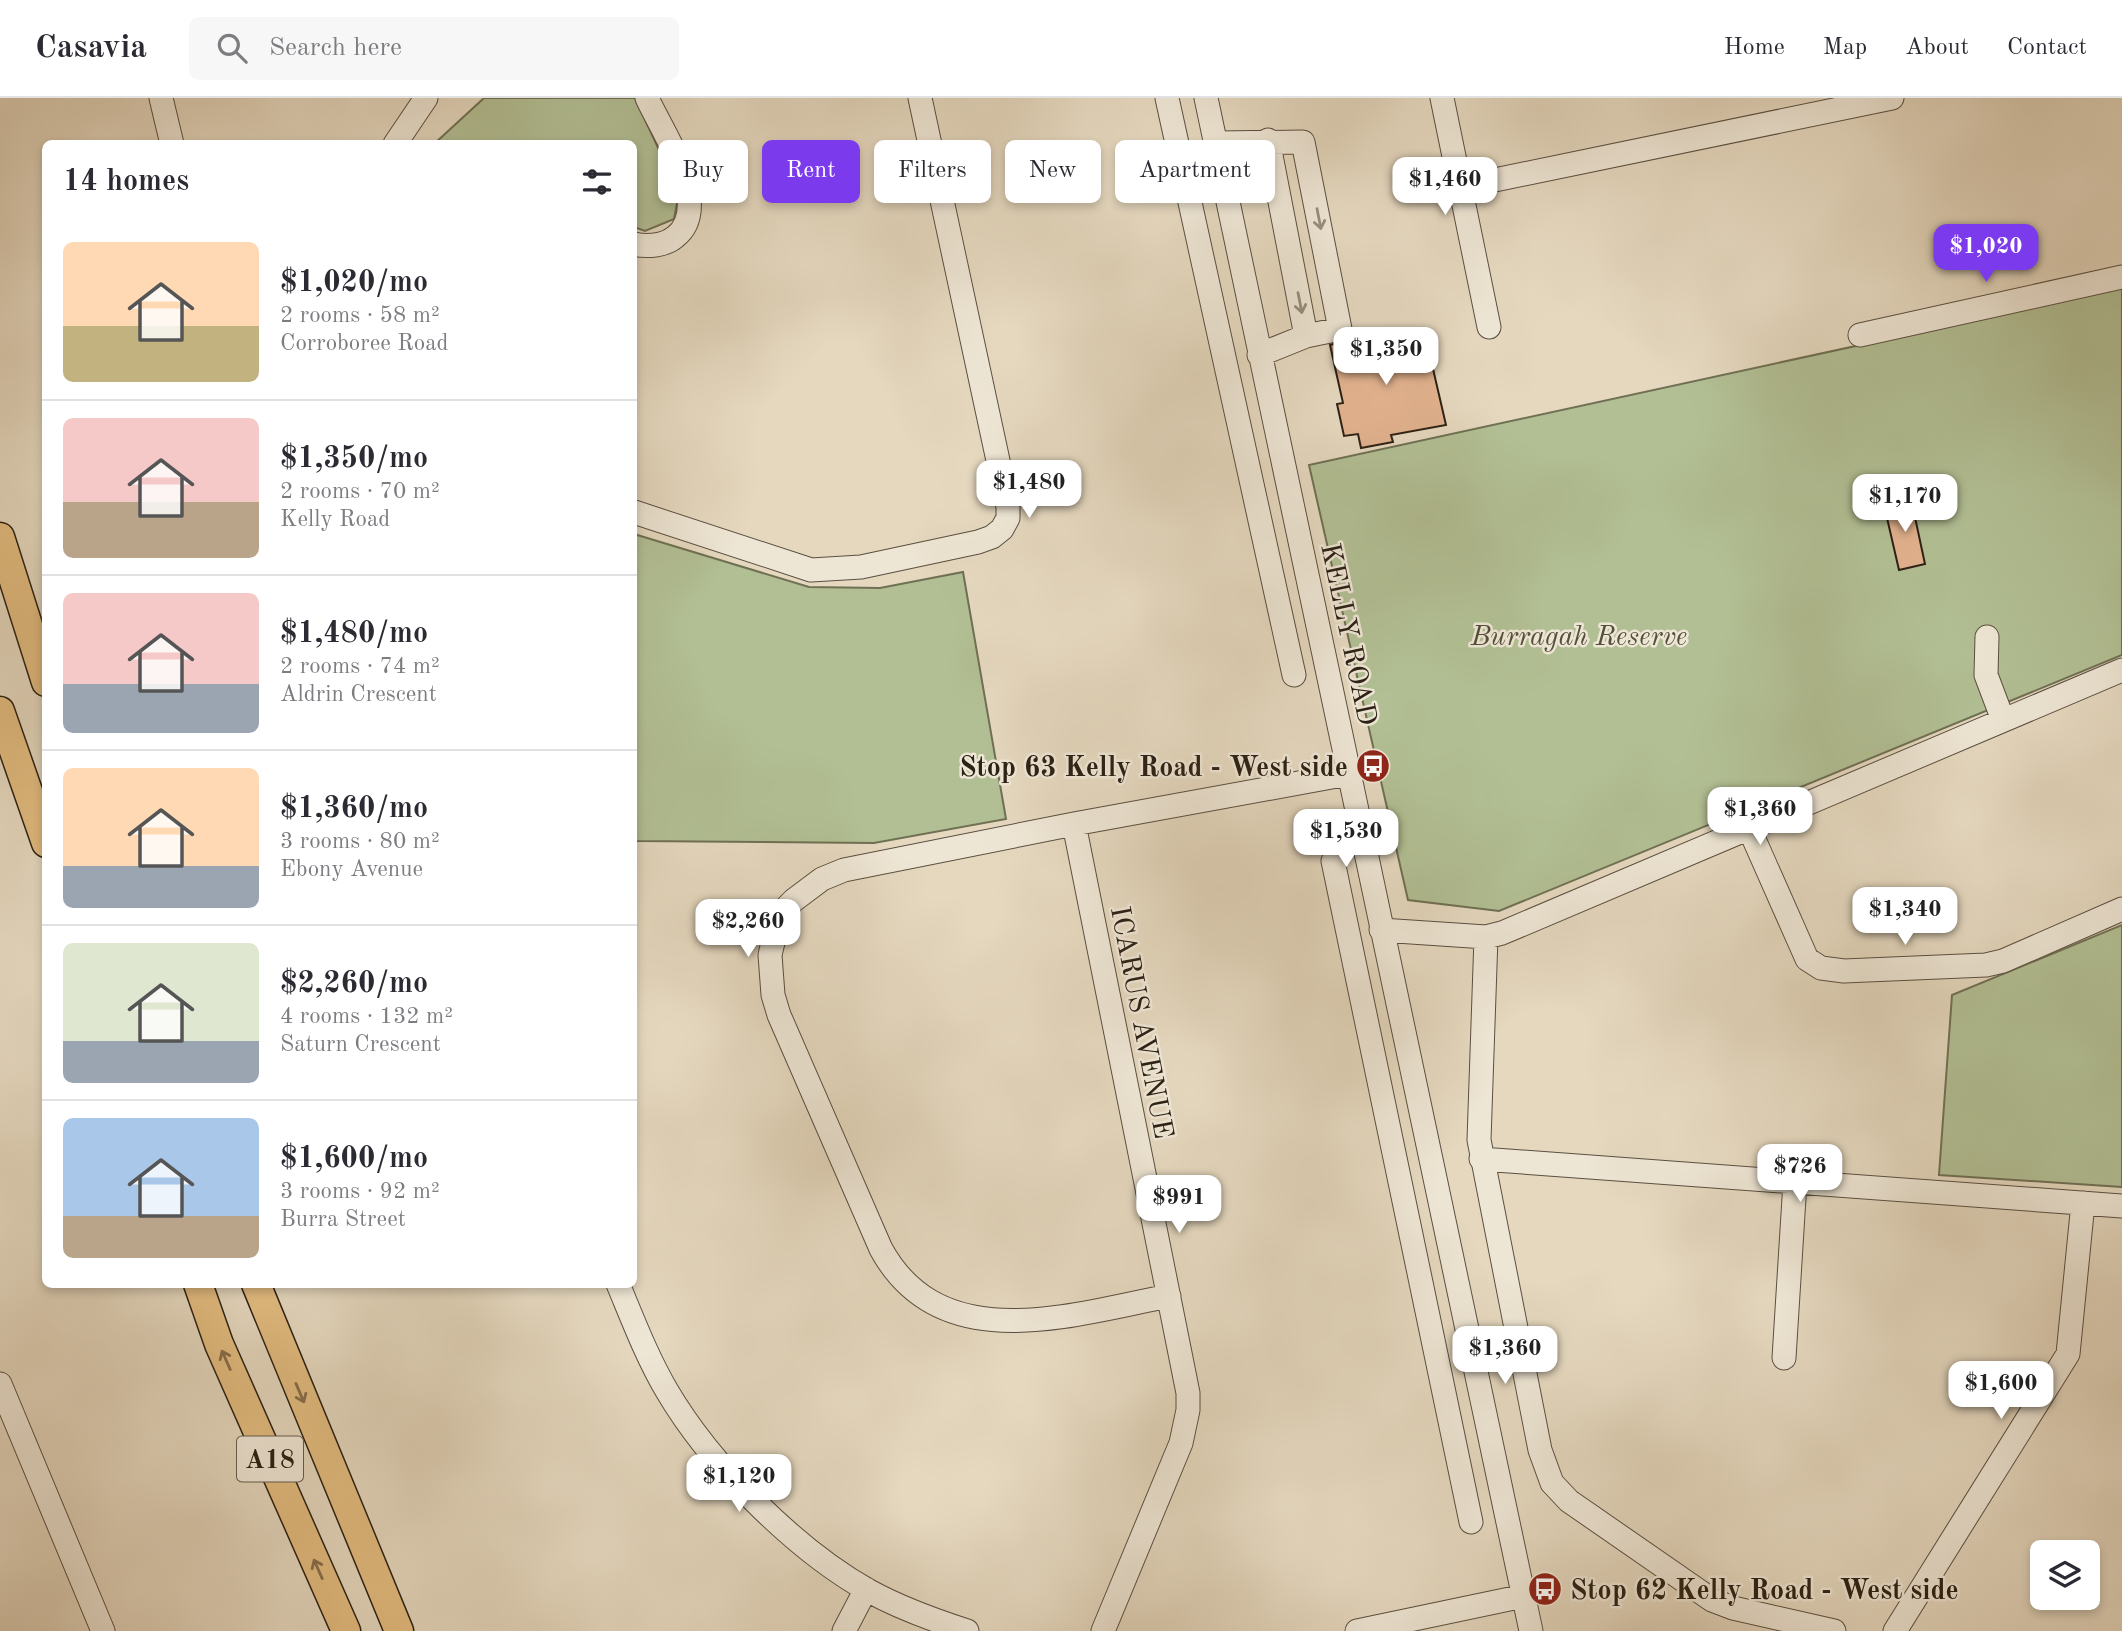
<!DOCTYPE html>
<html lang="en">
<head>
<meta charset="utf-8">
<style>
  :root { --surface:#fff; --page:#f7f7f7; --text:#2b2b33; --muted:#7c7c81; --line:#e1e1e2; --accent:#7c3aed }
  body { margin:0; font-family:"Old Standard TT",serif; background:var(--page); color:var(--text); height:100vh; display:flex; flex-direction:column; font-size:26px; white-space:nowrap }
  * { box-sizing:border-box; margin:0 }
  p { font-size:23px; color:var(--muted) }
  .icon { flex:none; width:38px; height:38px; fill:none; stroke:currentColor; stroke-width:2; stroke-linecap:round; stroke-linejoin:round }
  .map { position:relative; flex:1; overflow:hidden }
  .details { position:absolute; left:42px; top:42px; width:595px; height:1148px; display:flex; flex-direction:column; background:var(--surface); border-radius:10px; box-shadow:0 4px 10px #0003 }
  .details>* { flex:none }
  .hud { position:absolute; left:658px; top:42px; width:665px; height:63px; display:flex; gap:14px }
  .controls { position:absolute; left:2030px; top:1442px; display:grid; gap:14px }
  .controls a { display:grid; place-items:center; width:70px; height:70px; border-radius:10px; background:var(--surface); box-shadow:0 4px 10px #0003; font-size:35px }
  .price { position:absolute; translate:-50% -60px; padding:0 16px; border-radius:14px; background:#fff; color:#222; font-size:23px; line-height:46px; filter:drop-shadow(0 2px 4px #0008) }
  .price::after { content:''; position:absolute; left:50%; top:42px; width:21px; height:16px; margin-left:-10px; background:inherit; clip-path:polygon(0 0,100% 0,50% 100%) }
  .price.current { background:var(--accent); color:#fff }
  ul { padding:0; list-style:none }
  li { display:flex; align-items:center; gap:21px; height:175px; padding:0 21px }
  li+li { border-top:2px solid var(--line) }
  li span { display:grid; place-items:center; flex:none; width:196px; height:140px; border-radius:10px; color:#555 }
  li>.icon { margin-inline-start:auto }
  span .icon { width:84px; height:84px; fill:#fffc; stroke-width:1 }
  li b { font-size:30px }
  h2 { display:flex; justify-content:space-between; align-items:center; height:84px; padding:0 21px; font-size:30px }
  .tag { padding:0 24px; border-radius:10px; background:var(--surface); box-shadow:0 4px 10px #0003; font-size:24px; line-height:63px }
  .tag.current { background:var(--accent); color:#fff }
  header { display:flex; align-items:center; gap:42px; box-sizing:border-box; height:98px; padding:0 35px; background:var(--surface); border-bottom:2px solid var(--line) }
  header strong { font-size:33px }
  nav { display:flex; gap:38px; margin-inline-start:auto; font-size:24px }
  .search { width:490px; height:63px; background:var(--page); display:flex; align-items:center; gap:18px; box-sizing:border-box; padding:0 24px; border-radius:10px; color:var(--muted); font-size:26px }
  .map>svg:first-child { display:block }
</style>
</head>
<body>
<header>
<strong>Casavia</strong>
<div class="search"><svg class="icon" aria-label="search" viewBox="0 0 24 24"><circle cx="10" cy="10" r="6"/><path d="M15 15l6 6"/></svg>Search here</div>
<nav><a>Home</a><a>Map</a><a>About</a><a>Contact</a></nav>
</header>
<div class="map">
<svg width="2122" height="1533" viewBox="0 0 2122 1533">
  <rect width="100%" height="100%" fill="#e5d8bf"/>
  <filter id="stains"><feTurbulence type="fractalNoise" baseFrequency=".00286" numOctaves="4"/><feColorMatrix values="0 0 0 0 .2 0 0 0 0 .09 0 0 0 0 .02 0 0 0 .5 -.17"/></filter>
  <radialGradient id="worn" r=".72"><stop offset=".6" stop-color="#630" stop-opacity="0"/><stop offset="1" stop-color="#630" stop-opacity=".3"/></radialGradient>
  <path fill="#b2bf94" stroke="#6f7054" stroke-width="2" d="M 484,0 L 635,0 L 679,95 L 674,121 L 645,133 L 634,129 L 634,46 L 434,46 Z
    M 2122,190 L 2122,557 L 1499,813 L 1408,802 L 1309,367 Z
    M 634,436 L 809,489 L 880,490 L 963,474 L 1006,721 L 874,745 L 634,743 Z
    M 2122,827 L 2122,1089 L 1939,1077 L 1952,897 Z"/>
  <path fill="#e2b28f" stroke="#2c2115" stroke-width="2" d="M 1424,232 L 1446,327 L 1391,337 L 1393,344 L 1361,350 L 1358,336 L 1344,338 L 1337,306 L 1343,305 L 1330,247 L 1370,235 L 1372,242 Z
    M 1910,396 L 1925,466 L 1899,472 L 1887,420 L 1894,418 L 1891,400 Z"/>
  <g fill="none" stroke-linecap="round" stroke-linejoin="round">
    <g stroke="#5a4f40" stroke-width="25">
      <path id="minor" d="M 161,0 L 172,46
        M 1167,0 L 1294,577
        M 1206,0 L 1531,1533
        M 1442,0 L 1489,229
        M 1268,42 L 1306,238
        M 1216,45 L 1303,44 L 1340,231 L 1306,238 L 1259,257
        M 395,46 L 426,0
        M 1461,89 L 1892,0
        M 634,146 C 647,149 664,148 675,139 C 714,109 663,35 647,0
        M 1860,237 L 2122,179
        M 634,414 L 811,472 L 861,469 L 978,444 L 992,439 L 1002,431 L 1008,420 L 1008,409 L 920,0
        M 1987,539 L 1986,577 L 2003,622
        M 1074,726 L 1188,1295 L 1188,1312 L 1181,1345 L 1103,1533
        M 1749,730 L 1807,861 L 1821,870 L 1844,873 L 1986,867 L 2003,863 L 2122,811
        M 1333,763 L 1471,1424
        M 1381,832 L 1486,839 L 1502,835 L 2122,572
        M 1486,839 L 1479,1042 L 1540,1352 L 1552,1385 L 1569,1403 L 1712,1502 L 1733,1510 L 1834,1533
        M 1481,1061 L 2122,1108
        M 618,1186 C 633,1222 647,1259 667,1293 C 710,1366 794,1451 869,1493 C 900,1510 933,1522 967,1533
        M 1169,1198 C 1073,1216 941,1261 881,1151 L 779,917 L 773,897 L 770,857 L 774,840 L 785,811 L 794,802 L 822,781 L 844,772 L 1074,726 L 1348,676
        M 1784,1260 L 1795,1084
        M 0,1286 L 103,1533
        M 844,1533 L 866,1491
        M 1357,1533 L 1524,1498
        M 1895,1533 L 2068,1256 L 2083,1105"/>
    </g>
    <g stroke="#2c2115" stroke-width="31">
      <path id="major" d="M 0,439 L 46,584
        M 0,613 L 46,745
        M 198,1186 L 219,1246 L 346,1533
        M 256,1186 L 399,1533"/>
    </g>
    <use href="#minor" stroke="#eee6d5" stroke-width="23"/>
    <use href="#major" stroke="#e2bc80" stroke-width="28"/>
  </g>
  <defs><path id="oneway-shaft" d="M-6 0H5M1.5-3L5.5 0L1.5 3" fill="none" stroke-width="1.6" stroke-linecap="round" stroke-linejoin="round" transform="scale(1.75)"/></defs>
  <g stroke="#978d7f">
    <use href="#oneway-shaft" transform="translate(1319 121) rotate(79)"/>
    <use href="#oneway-shaft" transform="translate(1300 205) rotate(79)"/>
  </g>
  <g stroke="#876e4a">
    <use href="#oneway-shaft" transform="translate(226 1262) rotate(-114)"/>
    <use href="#oneway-shaft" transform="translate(300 1295) rotate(67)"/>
    <use href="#oneway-shaft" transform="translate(318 1471) rotate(-114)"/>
  </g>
  <defs>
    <g id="bus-disc" transform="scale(1.75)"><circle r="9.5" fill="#8f2418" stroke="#eee6d5"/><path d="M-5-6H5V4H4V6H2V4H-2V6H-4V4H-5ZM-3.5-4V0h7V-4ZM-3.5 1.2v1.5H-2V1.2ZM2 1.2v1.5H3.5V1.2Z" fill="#fff"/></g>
  </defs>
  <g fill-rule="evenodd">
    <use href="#bus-disc" x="1373" y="668"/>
    <use href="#bus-disc" x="1545" y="1491"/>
  </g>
  <g text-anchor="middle" stroke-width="5" stroke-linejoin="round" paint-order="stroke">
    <rect fill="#eee6d5" stroke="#665c4f" stroke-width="2" x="237" y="1338.5" width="66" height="45" rx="5"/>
    <g font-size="26" font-weight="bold" fill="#2c2115">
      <text x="270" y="1370">A18</text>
    </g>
    <g font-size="28" fill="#2c2115" stroke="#eee6d5">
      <text transform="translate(1350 536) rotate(78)" y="10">KELLY ROAD</text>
      <text transform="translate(1143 924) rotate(79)" y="10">ICARUS AVENUE</text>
    </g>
    <g font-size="28" font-style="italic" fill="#54503b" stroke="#eee6d5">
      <text x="1579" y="547">Burragah Reserve</text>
    </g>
    <g font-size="28" font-weight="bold" fill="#2c2115" stroke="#eee6d5" text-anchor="end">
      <text x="1348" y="678">Stop 63 Kelly Road - West side</text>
      <text x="1570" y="1501" text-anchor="start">Stop 62 Kelly Road - West side</text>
    </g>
  </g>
  <rect width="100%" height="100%" filter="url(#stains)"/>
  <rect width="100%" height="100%" fill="url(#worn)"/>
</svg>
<div class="controls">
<a><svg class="icon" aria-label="layers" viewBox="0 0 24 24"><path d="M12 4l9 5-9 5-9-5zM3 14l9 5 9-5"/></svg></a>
</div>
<b class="price" style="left:1445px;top:119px">$1,460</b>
<b class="price current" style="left:1986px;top:186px">$1,020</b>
<b class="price" style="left:1386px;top:289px">$1,350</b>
<b class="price" style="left:1029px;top:422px">$1,480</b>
<b class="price" style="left:1905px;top:436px">$1,170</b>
<b class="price" style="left:1760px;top:749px">$1,360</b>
<b class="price" style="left:1346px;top:771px">$1,530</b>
<b class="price" style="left:1905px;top:849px">$1,340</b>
<b class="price" style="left:748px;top:861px">$2,260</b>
<b class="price" style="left:1800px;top:1106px">$726</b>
<b class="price" style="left:1179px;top:1137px">$991</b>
<b class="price" style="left:1505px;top:1288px">$1,360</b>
<b class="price" style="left:2001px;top:1323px">$1,600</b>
<b class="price" style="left:739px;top:1416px">$1,120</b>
<div class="hud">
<a class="tag">Buy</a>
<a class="tag current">Rent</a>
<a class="tag">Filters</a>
<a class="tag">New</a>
<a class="tag">Apartment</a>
</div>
<section class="details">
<h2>14 homes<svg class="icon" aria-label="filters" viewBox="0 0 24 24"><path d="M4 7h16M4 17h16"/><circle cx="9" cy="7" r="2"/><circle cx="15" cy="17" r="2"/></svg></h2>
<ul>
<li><span style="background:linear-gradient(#ffd9b3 60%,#c2b280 0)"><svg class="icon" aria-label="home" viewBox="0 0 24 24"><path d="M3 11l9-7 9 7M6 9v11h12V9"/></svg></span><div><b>$1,020/mo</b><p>2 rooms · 58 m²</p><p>Corroboree Road</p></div></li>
<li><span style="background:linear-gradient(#f6c9c9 60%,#b9a48a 0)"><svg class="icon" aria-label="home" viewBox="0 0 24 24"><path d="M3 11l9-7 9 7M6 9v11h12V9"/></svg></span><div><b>$1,350/mo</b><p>2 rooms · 70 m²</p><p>Kelly Road</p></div></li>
<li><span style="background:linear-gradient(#f6c9c9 65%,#9aa5b1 0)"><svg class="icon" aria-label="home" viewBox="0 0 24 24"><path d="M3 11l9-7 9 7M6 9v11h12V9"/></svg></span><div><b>$1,480/mo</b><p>2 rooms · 74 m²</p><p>Aldrin Crescent</p></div></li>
<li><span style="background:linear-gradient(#ffd9b3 70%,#9aa5b1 0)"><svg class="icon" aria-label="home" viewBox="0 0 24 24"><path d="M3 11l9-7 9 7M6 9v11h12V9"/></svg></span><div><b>$1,360/mo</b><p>3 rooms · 80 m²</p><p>Ebony Avenue</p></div></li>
<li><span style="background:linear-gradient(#dfe7d0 70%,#9aa5b1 0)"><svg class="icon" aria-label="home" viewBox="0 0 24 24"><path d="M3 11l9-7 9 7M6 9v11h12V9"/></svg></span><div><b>$2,260/mo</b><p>4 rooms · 132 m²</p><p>Saturn Crescent</p></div></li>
<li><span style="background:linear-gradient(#a9c7e8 70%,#b9a48a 0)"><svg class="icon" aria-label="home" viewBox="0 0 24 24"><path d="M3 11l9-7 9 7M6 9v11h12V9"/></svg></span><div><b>$1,600/mo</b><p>3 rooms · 92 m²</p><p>Burra Street</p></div></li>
</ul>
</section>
</div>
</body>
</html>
